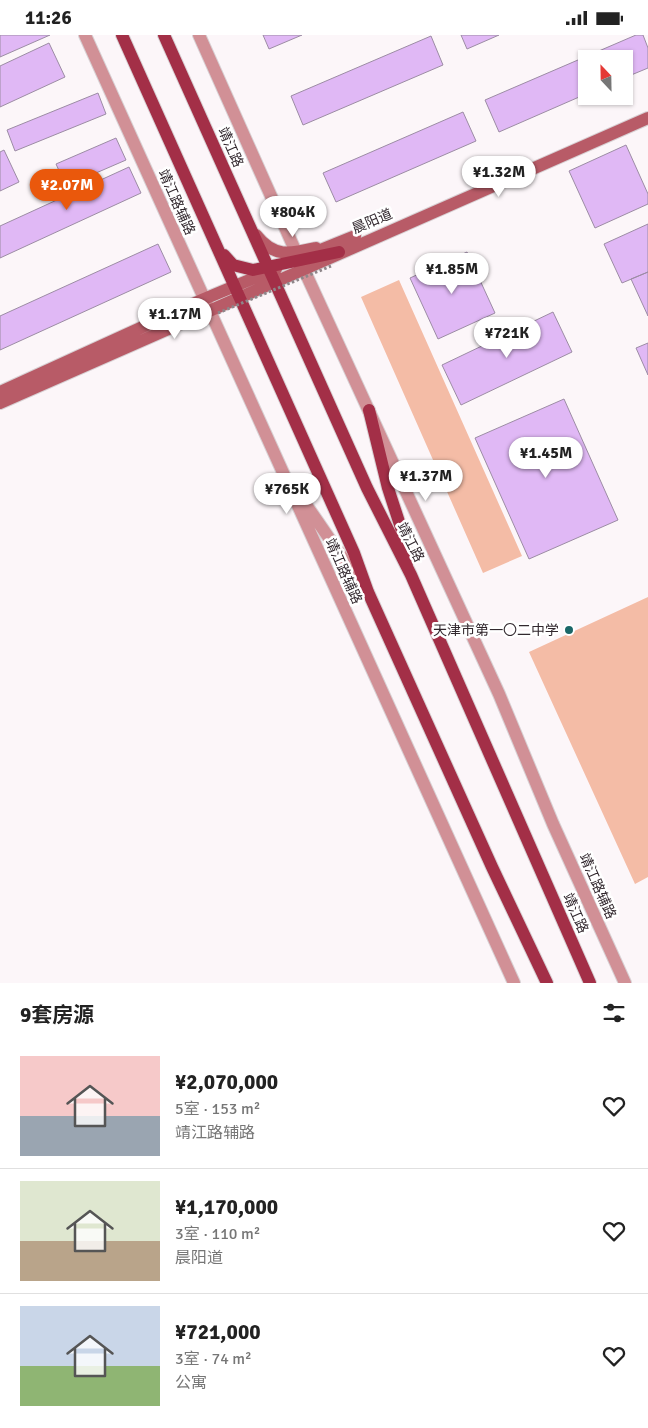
<!DOCTYPE html>
<html lang="zh">
<head>
<meta charset="utf-8">
<style>
  :root { --surface:#fff; --page:#f2f2f2; --text:#222; --muted:#767676; --line:#e0e0e0; --accent:#ea580c }
  body { margin:0; font-family:Signika,"Noto Sans SC",sans-serif; background:var(--page); color:var(--text); height:100vh; display:flex; flex-direction:column; font-size:19px; white-space:nowrap }
  * { box-sizing:border-box; margin:0 }
  p { font-size:16px; color:var(--muted) }
  .icon { flex:none; width:28px; height:28px; fill:none; stroke:currentColor; stroke-width:2; stroke-linecap:round; stroke-linejoin:round }
  .map { position:relative; height:948px; overflow:hidden }
  .side { display:flex; flex-direction:column; background:var(--surface); flex:1 }
  .side>* { flex:none }
  .needle { width:32px; rotate:338deg }
  .tools { position:absolute; left:578px; top:15px; display:grid; gap:10px }
  .tools a { display:grid; place-items:center; width:55px; height:55px; border-radius:0px; background:var(--surface); box-shadow:0 1px 4px #0004; font-size:25px }
  .price { position:absolute; translate:-50% -42px; padding:0 11px; border-radius:18px; background:#fff; color:#222; font-size:16px; line-height:32px; filter:drop-shadow(0 1px 2px #0008) }
  .price::after { content:''; position:absolute; left:50%; top:30px; width:15px; height:11px; margin-left:-8px; background:inherit; clip-path:polygon(0 0,100% 0,50% 100%) }
  .price.current { background:var(--accent); color:#fff }
  ul { padding:0; list-style:none }
  li { display:flex; align-items:center; gap:15px; height:125px; padding:0 20px }
  li+li { border-top:1px solid var(--line) }
  li span { display:grid; place-items:center; flex:none; width:140px; height:100px; border-radius:0px; color:#555 }
  li>.icon { margin-inline-start:auto }
  span .icon { width:60px; height:60px; fill:#fffc; stroke-width:1 }
  li b { font-size:21px }
  h2 { display:flex; justify-content:space-between; align-items:center; height:60px; padding:0 20px; font-size:21px }
  .status { display:flex; justify-content:space-between; align-items:center; height:35px; padding:0 25px; background:var(--surface); direction:ltr }
  .status svg { height:14px; fill:currentColor }
  .map>svg:first-child { display:block }
</style>
</head>
<body>
<div class="status"><b>11:26</b><svg viewBox="0 0 49 12"><path d="M0 12V9h3v3zM5 12V6h3v6zM10 12V3h3v9zM15 12V0h3v12zM26 1h20v11H26zM47 4h2v5h-2z"/></svg></div>
<div class="map">
<svg width="648" height="948" viewBox="0 0 648 948">
  <rect width="100%" height="100%" fill="#fcf6f9"/>
  <path fill="#f4bca6" d="M 399,245 L 522,521 L 483,538 L 361,262 Z
    M 648,562 L 648,842 L 635,849 L 529,617 Z"/>
  <path fill="#e0b8f5" stroke="#9c8ca4" d="M 0,0 L 50,0 L 0,22 Z
    M 263,0 L 302,0 L 269,14 Z
    M 461,0 L 499,0 L 467,14 Z
    M 636,0 L 643,0 L 648,13 L 648,33 L 624,43 L 624,24 L 586,24 L 586,59 L 499,97 L 485,65 Z
    M 431,1 L 443,30 L 303,90 L 291,61 Z
    M 49,8 L 65,42 L 0,72 L 0,31 Z
    M 98,58 L 106,79 L 15,116 L 7,95 Z
    M 463,77 L 476,106 L 336,167 L 323,138 Z
    M 116,103 L 126,125 L 66,151 L 56,129 Z
    M 626,110 L 648,159 L 648,169 L 595,193 L 569,136 Z
    M 4,115 L 19,147 L 0,156 L 0,117 Z
    M 129,132 L 141,158 L 0,223 L 0,191 Z
    M 648,189 L 648,237 L 622,248 L 604,209 Z
    M 158,209 L 171,237 L 0,315 L 0,281 Z
    M 467,217 L 495,278 L 438,304 L 410,243 Z
    M 648,237 L 648,281 L 631,244 Z
    M 553,277 L 572,317 L 461,370 L 442,330 Z
    M 648,308 L 648,340 L 636,313 Z
    M 564,364 L 618,485 L 529,524 L 475,403 Z"/>
  <g fill="none" stroke-linecap="round" stroke-linejoin="round">
    <g stroke="#d8d1d4" stroke-width="14">
      <path id="tertiary" d="M 85,0 L 514,948
        M 199,0 L 300,226 L 499,659 L 553,789 L 625,948
        M 296,456 C 320,488 340,522 366,554"/>
    </g>
    <g stroke="#d8d1d4" stroke-width="14">
      <path id="secondary" d="M 256,200 C 274,223 290,219 316,213
        M 308,220 L 355,201
        M 0,357 L 204,264 L 276,234
        M 0,368 L 648,83"/>
    </g>
    <g stroke="#d8d1d4" stroke-width="14">
      <path id="primary" d="M 122,0 L 354,518 L 368,557 L 492,832 L 547,948
        M 164,0 L 367,453 L 411,540 L 590,948
        M 224,220 L 233,230 L 253,235 L 339,217
        M 369,375 L 388,453 L 402,496 L 408,526"/>
    </g>
    <use href="#tertiary" stroke="#d19096" stroke-width="12"/>
    <use href="#secondary" stroke="#b85b67" stroke-width="12"/>
    <use href="#primary" stroke="#a32f47" stroke-width="12"/>
    <path stroke="#8e868a" stroke-width="3" stroke-dasharray="2.5 2.5" stroke-linecap="butt" d="M 218,278 L 331,231"/>
  </g>
  <circle fill="#1a6768" stroke="#fff" stroke-width="2" cx="569" cy="595" r="5"/>
  <g text-anchor="middle" stroke-width="5" stroke-linejoin="round" paint-order="stroke">
    <g font-size="14" fill="#32282e" stroke="#fff">
      <text transform="translate(231 112) rotate(66)" y="5">靖江路</text>
      <text transform="translate(177 167) rotate(66)" y="5">靖江路辅路</text>
      <text transform="translate(372 186) rotate(-23)" y="5">晨阳道</text>
      <text transform="translate(411 507) rotate(63)" y="5">靖江路</text>
      <text transform="translate(344 536) rotate(66)" y="5">靖江路辅路</text>
      <text transform="translate(598 851) rotate(66)" y="5">靖江路辅路</text>
      <text transform="translate(576 878) rotate(66)" y="5">靖江路</text>
    </g>
    <g font-size="14" fill="#32282e" stroke="#fff" text-anchor="end">
      <text x="559" y="600">天津市第一〇二中学</text>
    </g>
  </g>
</svg>
<div class="tools">
<a><svg class="needle" viewBox="-14 -14 28 28"><path d="M0-13l5 13h-10z" fill="#e53935"/><path d="M0 13l5-13h-10z" fill="#767676"/></svg></a>
</div>
<b class="price" style="left:499px;top:163px">¥1.32M</b>
<b class="price current" style="left:67px;top:176px">¥2.07M</b>
<b class="price" style="left:293px;top:203px">¥804K</b>
<b class="price" style="left:452px;top:260px">¥1.85M</b>
<b class="price" style="left:175px;top:305px">¥1.17M</b>
<b class="price" style="left:507px;top:324px">¥721K</b>
<b class="price" style="left:546px;top:444px">¥1.45M</b>
<b class="price" style="left:426px;top:467px">¥1.37M</b>
<b class="price" style="left:287px;top:480px">¥765K</b>
</div>
<section class="side">
<h2>9套房源<svg class="icon" aria-label="filters" viewBox="0 0 24 24"><path d="M4 7h16M4 17h16"/><circle cx="9" cy="7" r="2"/><circle cx="15" cy="17" r="2"/></svg></h2>
<ul>
<li><span style="background:linear-gradient(#f6c9c9 60%,#9aa5b1 0)"><svg class="icon" aria-label="home" viewBox="0 0 24 24"><path d="M3 11l9-7 9 7M6 9v11h12V9"/></svg></span><div><b>¥2,070,000</b><p>5室 · 153 m²</p><p>靖江路辅路</p></div><svg class="icon" aria-label="heart" viewBox="0 0 24 24"><path d="M12 20l-8-8c-3-5 5-10 8-4 3-6 11-1 8 4z"/></svg></li>
<li><span style="background:linear-gradient(#dfe7d0 60%,#b9a48a 0)"><svg class="icon" aria-label="home" viewBox="0 0 24 24"><path d="M3 11l9-7 9 7M6 9v11h12V9"/></svg></span><div><b>¥1,170,000</b><p>3室 · 110 m²</p><p>晨阳道</p></div><svg class="icon" aria-label="heart" viewBox="0 0 24 24"><path d="M12 20l-8-8c-3-5 5-10 8-4 3-6 11-1 8 4z"/></svg></li>
<li><span style="background:linear-gradient(#c9d6e8 60%,#8fb573 0)"><svg class="icon" aria-label="home" viewBox="0 0 24 24"><path d="M3 11l9-7 9 7M6 9v11h12V9"/></svg></span><div><b>¥721,000</b><p>3室 · 74 m²</p><p>公寓</p></div><svg class="icon" aria-label="heart" viewBox="0 0 24 24"><path d="M12 20l-8-8c-3-5 5-10 8-4 3-6 11-1 8 4z"/></svg></li>
</ul>
</section>
</body>
</html>
